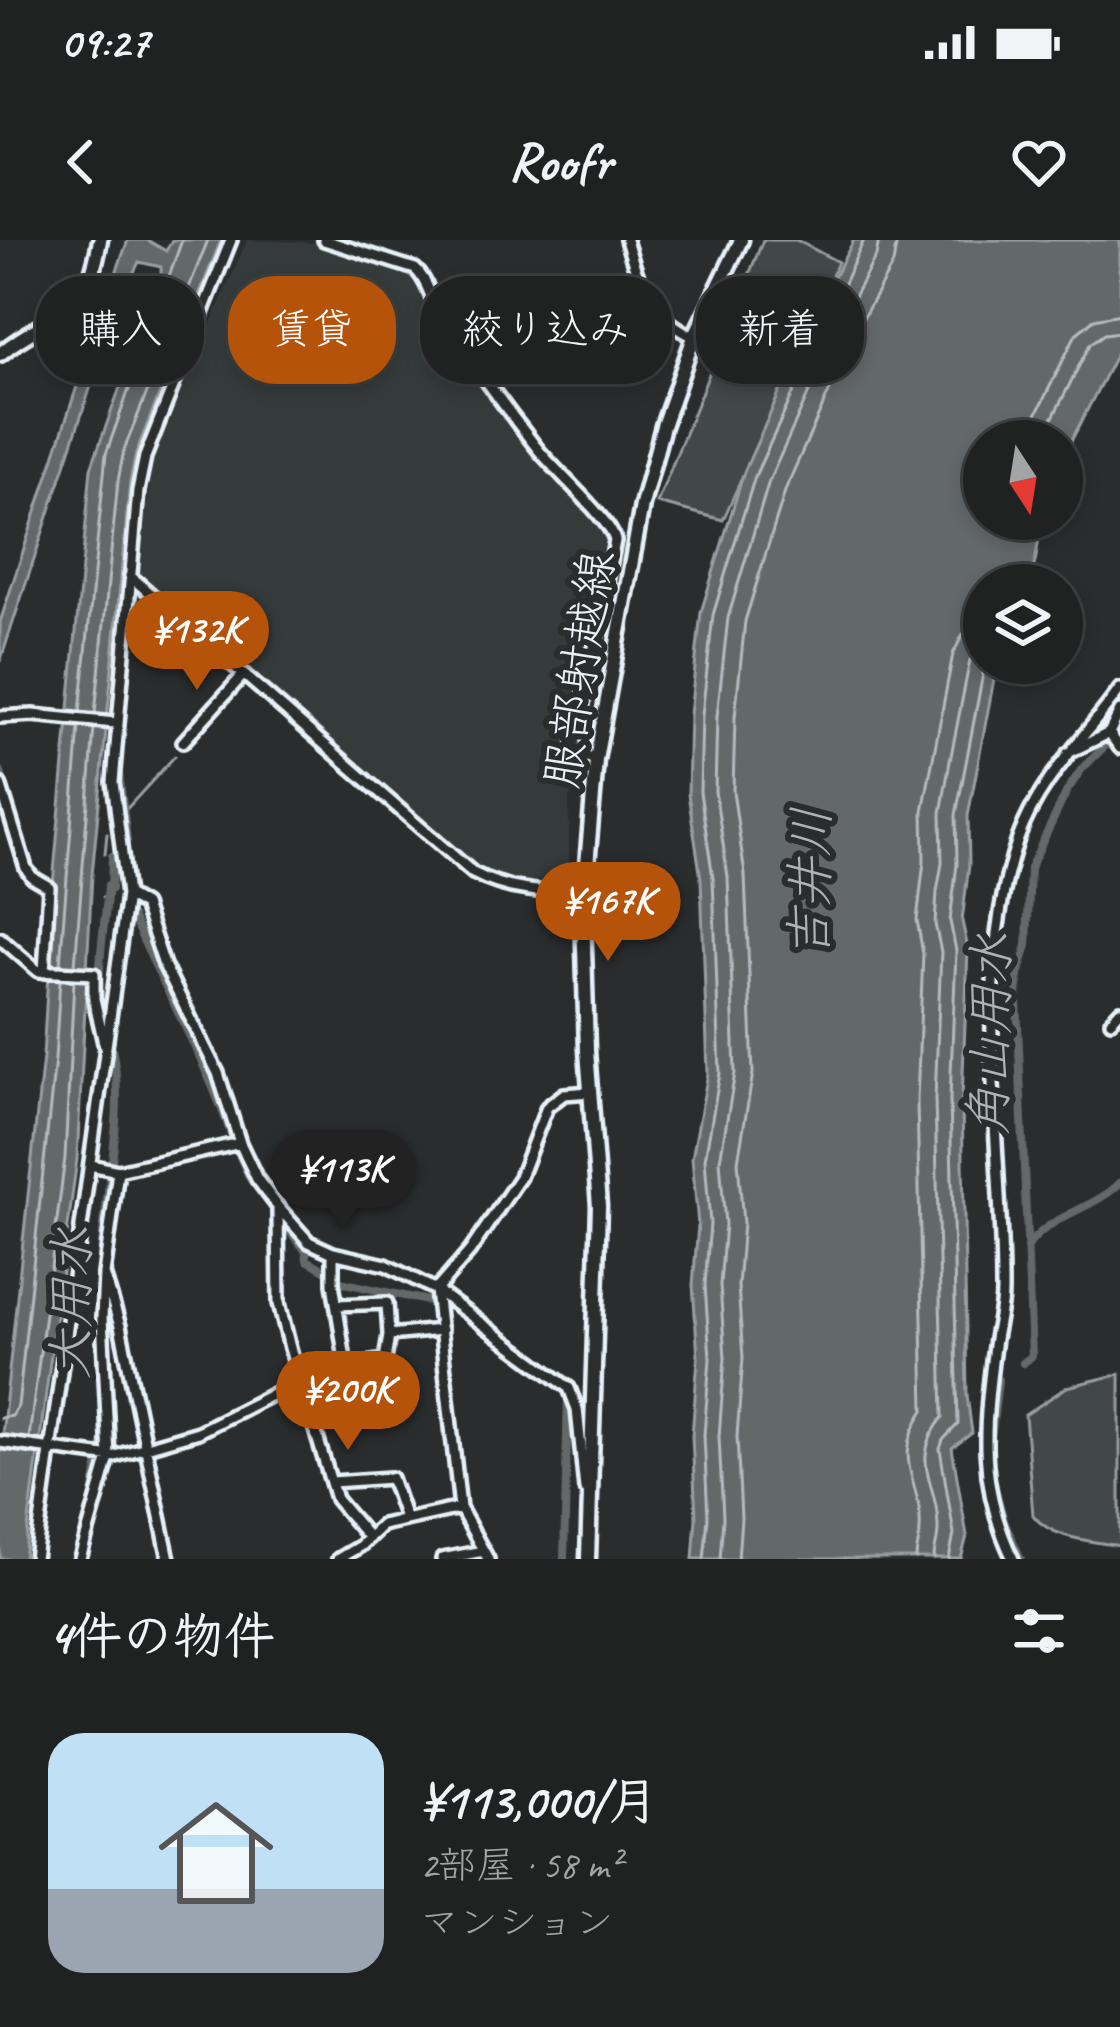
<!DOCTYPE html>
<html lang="ja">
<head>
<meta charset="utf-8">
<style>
  :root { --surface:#202222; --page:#282a2a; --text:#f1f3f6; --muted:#a2a4a5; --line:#3d3f40; --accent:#b45309 }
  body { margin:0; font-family:Caveat,"Klee One",sans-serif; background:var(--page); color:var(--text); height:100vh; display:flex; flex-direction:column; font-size:45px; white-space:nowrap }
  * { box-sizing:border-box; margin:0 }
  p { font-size:39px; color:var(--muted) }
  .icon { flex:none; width:66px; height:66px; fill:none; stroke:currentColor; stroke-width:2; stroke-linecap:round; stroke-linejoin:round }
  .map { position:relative; height:1319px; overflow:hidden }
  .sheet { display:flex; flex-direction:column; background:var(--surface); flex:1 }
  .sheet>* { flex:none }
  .guide { position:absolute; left:36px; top:36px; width:1050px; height:108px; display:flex; gap:24px }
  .needle { width:78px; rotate:168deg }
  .controls { position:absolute; left:963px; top:180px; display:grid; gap:24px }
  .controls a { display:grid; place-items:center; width:120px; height:120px; border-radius:50%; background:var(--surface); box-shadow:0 6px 18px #0003,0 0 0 3px var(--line); font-size:60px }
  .price { position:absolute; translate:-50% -102px; padding:0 27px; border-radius:42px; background:var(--accent); color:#fff; font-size:39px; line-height:78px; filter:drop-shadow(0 3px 6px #0008) }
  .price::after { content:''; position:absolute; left:50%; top:72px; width:36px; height:27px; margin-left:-18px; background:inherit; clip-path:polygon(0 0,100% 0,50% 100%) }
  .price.selected { background:#222; color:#fff }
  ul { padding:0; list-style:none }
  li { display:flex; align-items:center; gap:36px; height:300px; padding:0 48px }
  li+li { border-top:3px solid var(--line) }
  li span { display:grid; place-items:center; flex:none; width:336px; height:240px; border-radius:36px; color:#555 }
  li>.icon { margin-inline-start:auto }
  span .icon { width:144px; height:144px; fill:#fffc; stroke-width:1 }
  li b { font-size:51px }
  h2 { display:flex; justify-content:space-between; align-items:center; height:144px; padding:0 48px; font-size:51px }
  .chip { padding:0 42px; border-radius:48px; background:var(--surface); box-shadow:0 6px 18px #0003,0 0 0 3px var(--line); font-size:42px; line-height:108px }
  .chip.selected { background:var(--accent); color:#fff }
  .status { display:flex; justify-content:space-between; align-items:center; height:84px; padding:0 60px; background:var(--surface); direction:ltr }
  .status svg { height:33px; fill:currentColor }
  header { display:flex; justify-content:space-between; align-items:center; height:156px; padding:0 48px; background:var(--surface); font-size:54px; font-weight:700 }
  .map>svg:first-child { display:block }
</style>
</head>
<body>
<div class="status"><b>09:27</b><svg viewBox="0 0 49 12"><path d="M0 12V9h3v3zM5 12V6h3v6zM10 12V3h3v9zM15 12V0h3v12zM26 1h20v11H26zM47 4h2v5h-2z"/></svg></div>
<header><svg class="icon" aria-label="back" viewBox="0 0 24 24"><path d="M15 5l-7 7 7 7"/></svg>Roofr<svg class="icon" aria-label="heart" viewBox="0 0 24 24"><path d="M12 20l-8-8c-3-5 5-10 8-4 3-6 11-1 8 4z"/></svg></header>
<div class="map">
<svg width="1120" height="1319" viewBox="0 0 1120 1319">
  <rect width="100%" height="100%" fill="#2a2d2e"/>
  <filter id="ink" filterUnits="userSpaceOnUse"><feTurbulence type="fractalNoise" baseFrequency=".00833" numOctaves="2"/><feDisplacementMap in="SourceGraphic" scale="24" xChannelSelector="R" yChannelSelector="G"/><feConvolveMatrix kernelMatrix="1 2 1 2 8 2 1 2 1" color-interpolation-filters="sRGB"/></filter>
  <g filter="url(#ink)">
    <path fill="#363a3b" d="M 247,0 L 323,3 L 416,38 L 434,71 L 528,205 L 571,257 L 607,291 L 610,301 L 587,429 L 564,508 L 577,528 L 574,551 L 569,558 L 569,639 L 520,641 L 497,637 L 473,626 L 138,334 L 153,218 Z"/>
    <path fill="#424648" stroke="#959ca0" stroke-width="3" d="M 763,0 L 796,0 L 838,22 L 723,280 L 657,263 Z
      M 1120,1134 L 1120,1306 C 1091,1301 1051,1299 1033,1275 L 1025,1175 L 1067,1147 Z"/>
    <path fill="#63686b" stroke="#989fa3" stroke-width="3" d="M 128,0 L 147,0 L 166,11 L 172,0 L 221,0 L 136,213 L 130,242 L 92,635 L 77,919 L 24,1319 L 0,1319 L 0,1214 L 43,817 L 54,632 L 91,228 L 161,33 L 161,27 L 139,22 L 118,64 L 0,422 L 0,382 L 98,82 L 95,75 L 103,69 Z
      M 854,0 L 1120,0 L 1120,140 L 1116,114 L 1067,209 L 1070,246 L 1062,256 L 1062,201 L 984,201 L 984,279 L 1043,279 C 1030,330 1046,345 984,345 L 984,423 L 997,423 L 968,576 L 969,625 L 962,681 L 968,709 L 962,859 L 967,1155 L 972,1193 L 952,1208 L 967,1296 L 961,1319 L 693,1319 L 696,1278 L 692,1196 L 698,1118 L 693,1045 L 698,985 L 692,918 L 708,833 L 701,639 L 688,554 L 690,474 L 701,372 L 744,232 L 819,65 Z"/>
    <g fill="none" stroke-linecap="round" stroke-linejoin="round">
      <path stroke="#b3bac0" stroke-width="3" d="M 1023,201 L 1076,94 L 1094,79 L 1120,74
        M 1041,201 L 1090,104 L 1104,94 L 1120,92
        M 80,472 L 106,214 L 182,0
        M 95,474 L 118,241 L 124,210 L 208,0
        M 60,725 L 79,487
        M 75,725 L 94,488
        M 0,1178 L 12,1176 L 18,1166 L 55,819 L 60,740
        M 29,1198 L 65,918 L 74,740
        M 704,1319 L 708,1278 L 704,1195 L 710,1118 L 705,1045 L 710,984 L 705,919 L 720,833 L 713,638 L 700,552 L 702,475 L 713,375 L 755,236 L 864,0
        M 720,1319 L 723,1278 L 719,1196 L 725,1118 L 720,1045 L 725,984 L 720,920 L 735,833 L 728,637 L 715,551 L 717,476 L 728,378 L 769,241 L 843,77 L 876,16 L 879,0
        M 738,1319 L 741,1278 L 737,1196 L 743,1118 L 738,1046 L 743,983 L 738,921 L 753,833 L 745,635 L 733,551 L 735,477 L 745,381 L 786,248 L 859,85 L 893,24 L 897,0
        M 916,1319 C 916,1309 920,1300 920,1290 C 923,1239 889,1223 924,1170 L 917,860 L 923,714 L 917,680 L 924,621 L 923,571 L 953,414 L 963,394 L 984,381
        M 934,1319 C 934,1309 938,1300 938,1290 C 939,1241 907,1223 943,1177 L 935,859 L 941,712 L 935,684 L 937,652 L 942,623 L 941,573 L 950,521 L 970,420 L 984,400
        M 949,1319 L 954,1294 L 940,1209 L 943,1200 L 958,1184 L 950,859 L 956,711 L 950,681 L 957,624 L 956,575 L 985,423"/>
      <path stroke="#989fa3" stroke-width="3" d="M 220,40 L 237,0
        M 121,575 L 175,516
        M 105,614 L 107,593
        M 113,627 L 116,632
        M 103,657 L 107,657"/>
      <path stroke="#63686b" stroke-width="8" d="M 118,525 L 127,600
        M 0,530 L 30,623
        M 111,649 L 112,616
        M 132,676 C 165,751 207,822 233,900
        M 105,781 C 93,735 105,691 108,645
        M 236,908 L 250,939 L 276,973
        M 280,980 L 306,1011 L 307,1020 L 328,1032
        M 1027,1008 C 1046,976 1093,970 1120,943
        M 336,1041 L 432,1062
        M 442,1063 L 465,1076
        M 1023,1123 L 1032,1116 L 1017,761 L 1018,736 L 1027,705 L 1030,628 L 1067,551 L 1081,530 L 1120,491
        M 102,1154 C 95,1093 98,1035 105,975 C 111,919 125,860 111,805
        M 990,1209 L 998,1140
        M 992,1236 L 1004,1281 L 1021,1319
        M 92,1260 L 104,1193
        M 74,1319 L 83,1292
        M 564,1319 L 568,1153"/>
      <g stroke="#e8f1f8" stroke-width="18">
        <path id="minor" d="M 324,0 L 415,29 C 427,39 429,56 438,69 C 468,117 502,164 537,208 C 554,230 612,281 615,301 L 575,504 L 578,514 L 596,520
          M 626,0 C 642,50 645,72 694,97
          M 130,336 L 473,633 C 509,652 543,652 583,653
          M 0,477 L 33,475 L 115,483
          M 1109,493 L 1120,508
          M 183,502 L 244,434
          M 1068,513 L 1109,493 L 1120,471
          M 0,544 L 26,628 L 32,637 L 49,647 L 44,732
          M 127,655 L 144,665 L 164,725 L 218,833 L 240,903 L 257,939 L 278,967 L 309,1002 L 333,1013 L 386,1025 L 436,1050 L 569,1148 L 577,1169 L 585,1249
          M 0,698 L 38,731 L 94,734 L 94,759 L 104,803
          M 1111,781 L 1120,771
          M 91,925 L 118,931 L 240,903
          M 118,931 L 104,1034 L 120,1086 L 169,1319
          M 278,970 L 279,1063 L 290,1108 L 336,1259 L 369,1298
          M 337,1065 L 387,1063 L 389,1095 L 385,1120 L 346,1126
          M 389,1095 L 441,1090
          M 0,1202 L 112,1217 L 198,1192 L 289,1146 L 346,1126 L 333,1043 L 333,1013
          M 332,1242 L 391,1238 L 405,1278
          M 35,1319 L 127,655 L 113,542 L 138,251 L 145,217 L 231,0
          M 80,1319 L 109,1217 L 102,1078 L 104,1035
          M 338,1319 L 360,1306 L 382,1285 L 460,1268
          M 442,1319 L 483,1311
          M 488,1319 L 460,1268 L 436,1050 L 470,1011 L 520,937 L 547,867 L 564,854 L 590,852
          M 1013,1319 C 977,1245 984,1185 994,1106 C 996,1088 1002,1070 1002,1052 C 1003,907 970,739 1018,599 C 1039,540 1084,499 1120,449"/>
      </g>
      <g stroke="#e8f1f8" stroke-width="21">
        <path id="major" d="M 0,114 C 58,66 85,87 100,0
          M 588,1319 L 599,966 L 587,811 L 583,672 L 596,520 L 642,265 L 663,186 L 694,97 L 741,0"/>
      </g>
      <use href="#minor" stroke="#2a2d2e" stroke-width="9"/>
      <use href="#major" stroke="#2a2d2e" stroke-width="12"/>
    </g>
  </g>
  <g text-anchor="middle" stroke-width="12" stroke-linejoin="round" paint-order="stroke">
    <g font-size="48" fill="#e8f1f8" stroke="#2a2d2e">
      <text transform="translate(578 429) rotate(-81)" y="17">服部射越線</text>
    </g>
    <g font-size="51" font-style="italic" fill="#acb3b9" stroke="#2a2d2e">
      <text transform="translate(809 643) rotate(-89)" y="18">吉井川</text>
      <text transform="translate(989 795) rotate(-89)" y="18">角山用水</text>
      <text transform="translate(70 1063) rotate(-89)" y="18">大用水</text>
    </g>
  </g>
</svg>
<div class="controls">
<a><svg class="needle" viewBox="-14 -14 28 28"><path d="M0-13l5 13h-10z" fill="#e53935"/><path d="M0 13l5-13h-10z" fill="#a2a4a5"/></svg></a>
<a><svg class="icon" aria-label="layers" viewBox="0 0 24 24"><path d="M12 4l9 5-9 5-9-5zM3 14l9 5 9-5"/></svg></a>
</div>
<b class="price" style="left:197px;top:453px">¥132K</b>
<b class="price" style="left:608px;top:724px">¥167K</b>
<b class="price selected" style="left:343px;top:992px">¥113K</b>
<b class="price" style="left:348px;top:1213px">¥200K</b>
<div class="guide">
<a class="chip">購入</a>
<a class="chip selected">賃貸</a>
<a class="chip">絞り込み</a>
<a class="chip">新着</a>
</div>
</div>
<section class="sheet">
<h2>4件の物件<svg class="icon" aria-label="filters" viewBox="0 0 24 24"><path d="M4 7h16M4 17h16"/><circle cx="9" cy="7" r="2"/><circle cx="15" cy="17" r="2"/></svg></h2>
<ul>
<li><span style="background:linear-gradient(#bfe0f5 65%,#9aa5b1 0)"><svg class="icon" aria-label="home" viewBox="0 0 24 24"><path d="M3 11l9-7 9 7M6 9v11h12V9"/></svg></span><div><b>¥113,000/月</b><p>2部屋 · 58 m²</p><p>マンション</p></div></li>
</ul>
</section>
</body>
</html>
